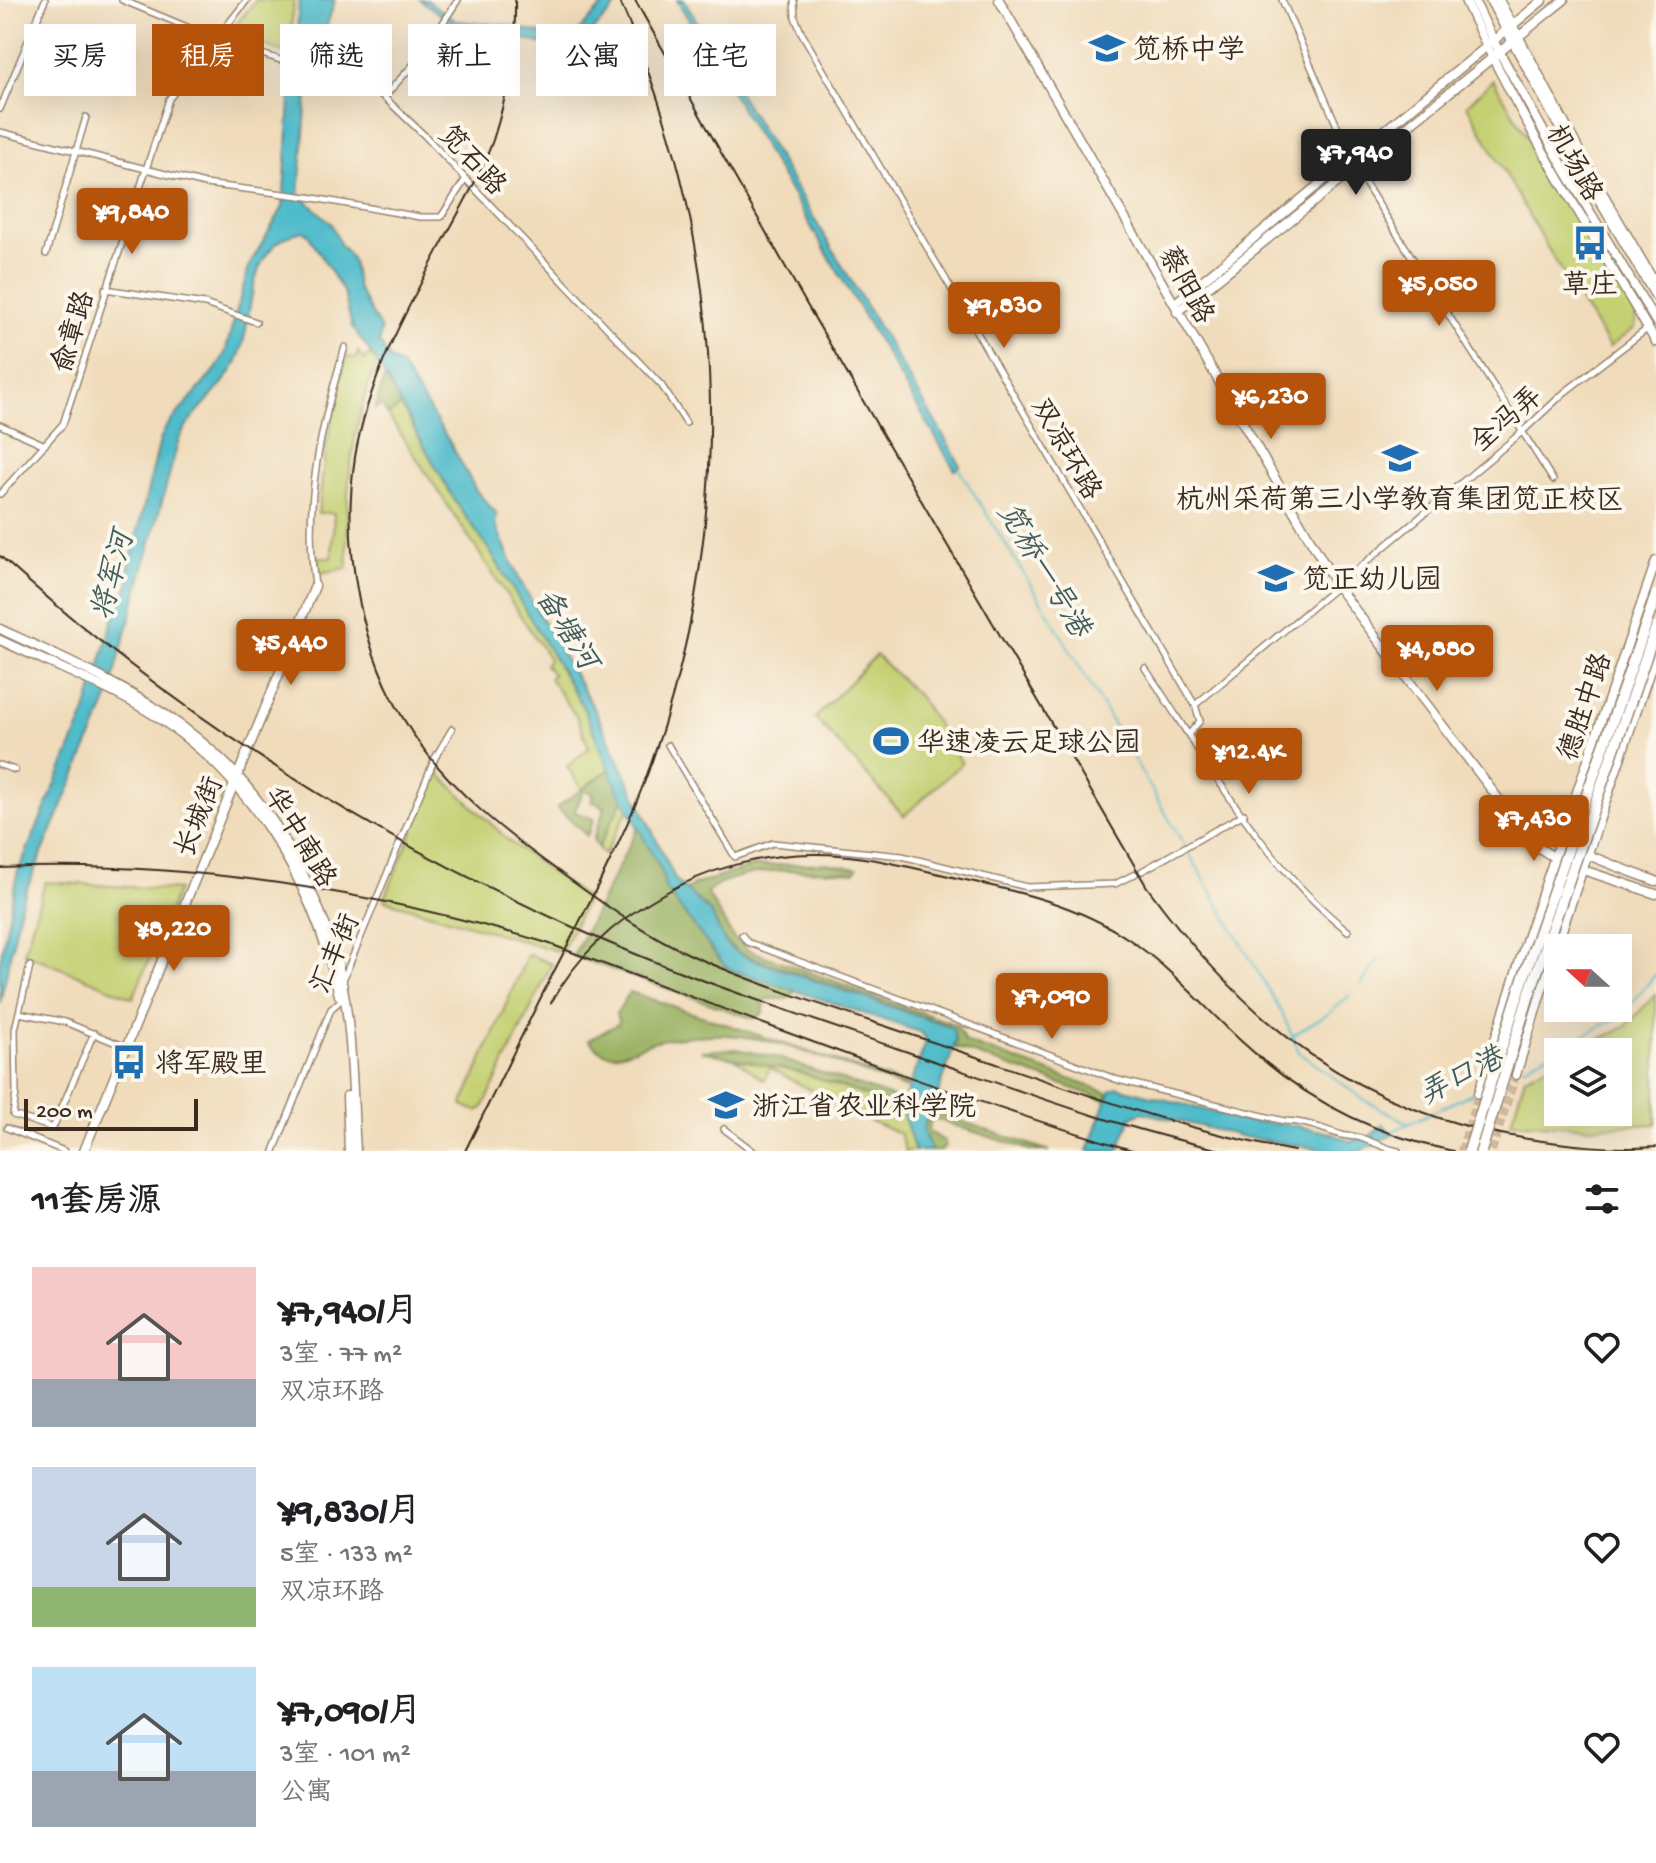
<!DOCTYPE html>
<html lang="zh">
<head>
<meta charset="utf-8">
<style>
  :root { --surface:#fff; --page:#f2f2f2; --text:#202124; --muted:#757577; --accent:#b45309 }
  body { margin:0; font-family:"Gochi Hand","LXGW WenKai TC",sans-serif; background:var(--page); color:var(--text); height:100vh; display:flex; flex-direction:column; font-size:30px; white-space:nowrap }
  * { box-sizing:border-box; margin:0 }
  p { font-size:26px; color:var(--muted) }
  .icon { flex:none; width:44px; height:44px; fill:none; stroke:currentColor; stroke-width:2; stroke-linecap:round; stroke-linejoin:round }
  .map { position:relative; height:1151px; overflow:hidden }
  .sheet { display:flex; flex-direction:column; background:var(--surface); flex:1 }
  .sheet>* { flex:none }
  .hud { position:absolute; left:24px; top:24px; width:800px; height:72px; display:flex; gap:16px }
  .needle { width:52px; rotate:291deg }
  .tools { position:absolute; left:1544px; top:934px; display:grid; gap:16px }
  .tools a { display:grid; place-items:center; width:88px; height:88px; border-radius:0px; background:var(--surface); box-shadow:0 8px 32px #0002; font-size:40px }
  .scale { position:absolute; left:24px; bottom:20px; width:174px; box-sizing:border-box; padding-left:8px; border:4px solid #3b2a1e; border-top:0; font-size:22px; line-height:28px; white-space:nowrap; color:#3b2a1e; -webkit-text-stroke:6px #fbf7ec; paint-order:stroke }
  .price { position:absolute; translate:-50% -68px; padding:0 18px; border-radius:8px; background:var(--accent); color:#fff; font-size:26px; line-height:52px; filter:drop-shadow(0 2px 4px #0008) }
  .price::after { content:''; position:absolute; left:50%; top:48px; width:24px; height:18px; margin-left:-12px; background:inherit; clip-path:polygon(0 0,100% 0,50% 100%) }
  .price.current { background:#222; color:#fff }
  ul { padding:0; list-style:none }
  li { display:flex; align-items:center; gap:24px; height:200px; padding:0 32px }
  li span { display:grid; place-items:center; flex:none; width:224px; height:160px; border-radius:0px; color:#555 }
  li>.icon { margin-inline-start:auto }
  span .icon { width:96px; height:96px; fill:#fffc; stroke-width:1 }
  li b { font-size:34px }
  h2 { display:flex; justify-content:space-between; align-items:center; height:96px; padding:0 32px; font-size:34px }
  .tag { padding:0 28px; border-radius:0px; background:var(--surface); box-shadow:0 8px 32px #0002; font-size:28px; line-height:72px }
  .tag.current { background:var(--accent); color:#fff }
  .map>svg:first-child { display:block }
</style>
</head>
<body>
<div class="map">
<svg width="1656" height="1151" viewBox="0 0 1656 1151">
  <rect width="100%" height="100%" fill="#fbf7ec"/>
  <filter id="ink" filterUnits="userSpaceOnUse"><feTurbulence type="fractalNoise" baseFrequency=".0125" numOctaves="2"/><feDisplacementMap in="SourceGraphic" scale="16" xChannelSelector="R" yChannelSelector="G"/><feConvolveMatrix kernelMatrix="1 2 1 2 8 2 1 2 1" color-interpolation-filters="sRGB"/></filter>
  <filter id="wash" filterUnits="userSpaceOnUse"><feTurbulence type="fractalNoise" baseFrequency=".006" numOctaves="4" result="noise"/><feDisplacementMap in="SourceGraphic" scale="32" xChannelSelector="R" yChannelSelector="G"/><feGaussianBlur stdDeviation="1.8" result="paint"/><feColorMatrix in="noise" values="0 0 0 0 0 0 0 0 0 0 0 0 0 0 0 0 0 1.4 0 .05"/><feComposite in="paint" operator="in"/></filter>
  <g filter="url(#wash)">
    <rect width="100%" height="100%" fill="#f0dcbb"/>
    <path fill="#c4d072" stroke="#807d48" stroke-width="2" d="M 256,0 L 294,0 L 290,40 L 295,56 L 229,33 Z
      M 1493,80 L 1636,315 L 1635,328 L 1609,347 L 1545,244 L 1467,105 Z
      M 358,352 L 364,360 L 370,354 L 377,362 C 350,429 344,497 348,568 L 319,573 L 317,557 L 331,558 L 332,554 L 334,513 L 318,513 L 326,448 L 346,357 L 356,358 Z
      M 401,406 L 455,501 L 490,551 L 583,707 L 610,769 L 582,789 L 567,767 L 589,748 L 578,719 L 549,678 L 553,675 L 545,665 L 549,659 L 388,415 Z
      M 876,655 L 920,698 L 962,763 L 904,816 L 815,718 Z
      M 437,772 L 509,841 L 587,899 L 561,952 L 384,900 Z
      M 623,799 L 629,808 L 604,855 L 598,848 Z
      M 45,882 L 178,890 L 133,998 L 24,953 Z
      M 528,954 L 552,964 L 483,1108 L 477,1111 L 462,1106 Z
      M 1656,994 L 1656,1124 L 1588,1127 L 1511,1122 L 1525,1077 L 1558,1060 L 1558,1112 L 1618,1112 L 1618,1052 L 1574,1052 L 1625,1027 Z
      M 734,1058 L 802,1073 L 901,1108 L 915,1151 L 905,1151 L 900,1134 L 854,1114 L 770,1068 L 764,1080 Z"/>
    <path fill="#9bb264" stroke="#6b6e41" stroke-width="2" d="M 385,376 L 401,406 L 388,415 L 381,405 L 375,409 Z
      M 610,769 L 623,799 L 598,848 L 593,840 L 605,807 L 591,801 L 594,794 L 584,790 L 574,812 L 594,819 L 587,836 L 557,807 Z
      M 639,826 L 662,872 L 665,888 L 723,964 L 797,990 L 787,999 L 766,999 L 763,1013 L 754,1019 L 573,956 Z
      M 826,863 L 857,868 L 855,872 C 815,870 738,864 707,893 L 733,937 L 748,950 L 957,1025 L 965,1042 L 1109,1093 L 1106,1100 L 954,1047 L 956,1041 L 948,1025 L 737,952 L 724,940 L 706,907 L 685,891 L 694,885 L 754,866 Z
      M 630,992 L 907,1085 L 905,1088 C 849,1068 769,1032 711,1035 C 692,1036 673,1037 656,1041 C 641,1045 624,1056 609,1054 C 601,1053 594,1046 589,1040 L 619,1023 L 616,1014 Z
      M 737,1049 L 775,1057 L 904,1101 L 901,1108 L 802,1073 L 701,1051 Z
      M 931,1111 L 1049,1151 L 1033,1151 L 932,1118 L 928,1131 L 944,1141 L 946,1145 L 941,1151 L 931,1151 L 923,1130 Z"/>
    <path fill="#50bccb" stroke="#467374" stroke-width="2" d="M 299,0 L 335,0 L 308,84 L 299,194 L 331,223 L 340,244 L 352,259 L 358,289 L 381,330 L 379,342 L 390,359 L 401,366 L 449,441 L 477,492 L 497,514 L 495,524 L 519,579 L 596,712 L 676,881 L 711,913 L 724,940 L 730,948 L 746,957 L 953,1028 L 956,1041 L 933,1109 L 925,1122 L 923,1130 L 931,1151 L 915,1151 L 901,1108 L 925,1045 L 925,1037 L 920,1032 L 730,969 L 723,964 L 665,888 L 662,872 L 618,790 L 583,707 L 490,551 L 455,501 L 374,357 L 352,327 L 344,293 L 307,233 L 303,231 C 239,245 258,321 235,365 C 221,392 194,409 179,439 L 108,699 L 22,900 L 0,1003 L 0,961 L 17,874 L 85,715 L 118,603 C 126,595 133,581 128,571 L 160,440 L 166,427 L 217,368 L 225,353 L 249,266 L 283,207 L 290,100 L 301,52 L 296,43 Z
      M 420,0 L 427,0 L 456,21 L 506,25 L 563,39 L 575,35 L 608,0 L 622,0 L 569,56 L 559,49 L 528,40 L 458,27 Z
      M 677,0 L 684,0 L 956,457 L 960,466 L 955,470 Z
      M 1118,1087 L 1246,1121 L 1292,1125 L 1331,1133 L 1349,1141 L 1368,1138 L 1383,1124 L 1392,1135 L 1360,1151 L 1333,1151 L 1245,1137 L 1142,1112 L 1131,1117 L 1118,1151 L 1088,1151 L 1108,1096 L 1111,1090 Z"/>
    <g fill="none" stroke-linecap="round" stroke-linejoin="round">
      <path stroke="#50bccb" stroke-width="2" d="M 958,468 L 1044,606 L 1169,819 L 1283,1015 L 1299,1052 L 1363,1099 L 1408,1123
        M 1361,985 L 1379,959
        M 1293,1035 L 1331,1012 L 1350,995
        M 1523,1067 L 1621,1016 L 1656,974
        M 1391,1132 L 1475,1092"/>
    </g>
  </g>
  <g filter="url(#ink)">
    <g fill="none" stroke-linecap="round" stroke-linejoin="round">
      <path stroke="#ccb89c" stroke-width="8" stroke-dasharray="8 4" stroke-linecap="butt" d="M 1461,1151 L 1478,1094
        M 1492,1151 L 1516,1075"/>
      <g stroke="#96836c" stroke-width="8">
        <path id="street" d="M 122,0 L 216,39 L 372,90 L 384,97 L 425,136 L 662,386 L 686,423
          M 794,0 L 795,17 L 801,32 L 1195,705
          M 1282,0 L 1351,158
          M 384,97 L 422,55 L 458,0
          M 0,109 L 45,0
          M 0,132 L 205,184 L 308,197 L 420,217 L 441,217 L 465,180
          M 1356,169 L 1553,480
          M 46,254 L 86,117
          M 105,289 L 205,304 L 256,322
          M 0,425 L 45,445
          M 0,494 L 63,424 L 169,99 L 247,0
          M 315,585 C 303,504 321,424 345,347
          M 1145,668 C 1204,756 1263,865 1348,931
          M 1189,734 L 1200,721 L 1195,705 L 1522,432 L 1565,392 L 1647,329
          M 668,745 L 735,857 L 773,843 L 902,856 L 1027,887 L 1115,884 L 1135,874
          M 0,765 L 15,770
          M 1142,871 L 1244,814
          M 742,935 L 747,942 L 1118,1080 L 1284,1121 C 1306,1121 1321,1129 1342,1135 C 1348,1137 1355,1136 1361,1138 C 1374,1142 1384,1148 1398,1151
          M 30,966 L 15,1029 L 16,1093 L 13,1115 L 53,1128 L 94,1033
          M 343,980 L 435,758 L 452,729
          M 19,1013 L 65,1022 L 126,1047
          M 7,1128 L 64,1151
          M 724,1129 L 753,1151
          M 274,1151 L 331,1009 L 340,1001 L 340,994"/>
      </g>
      <g stroke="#96836c" stroke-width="11">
        <path id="secondary" d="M 999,0 L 1337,586 L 1525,834 L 1539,848 L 1557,859
          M 1465,0 C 1519,119 1590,230 1656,342
          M 1499,0 L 1591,173 L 1656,285
          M 1175,303 L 1543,0
          M 1177,312 L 1564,0
          M 0,629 C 135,692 234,733 303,874 C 317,903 330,933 338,964 C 353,1025 352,1089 356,1151
          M 0,640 C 46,662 95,681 139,706 C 246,767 312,877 339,995
          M 1518,821 C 1562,846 1608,864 1656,881
          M 1577,868 L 1656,894
          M 347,1096 L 349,1151
          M 84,1151 L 315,586"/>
      </g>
      <g stroke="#96836c" stroke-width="11">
        <path id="primary" d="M 1474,0 L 1494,42 L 1565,170 L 1656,322
          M 1490,0 L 1595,193 L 1656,297
          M 1516,1075 L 1543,986 L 1656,653
          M 1478,1094 L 1527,938 L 1656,561"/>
      </g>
      <use href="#street" stroke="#fff" stroke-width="5"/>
      <use href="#secondary" stroke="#fff" stroke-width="8"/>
      <use href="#primary" stroke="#fff" stroke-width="8"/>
      <path stroke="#3b2a1e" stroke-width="2" d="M 515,0 C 516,48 508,94 493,140 C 481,174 463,204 446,236 C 409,305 368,378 355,457 C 341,548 360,652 411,731 C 450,791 508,835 565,876 C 606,906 647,935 693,956 C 777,993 867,1019 953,1049 C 1065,1087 1177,1129 1294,1151
        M 635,0 L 807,305 L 1147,887 C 1248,1025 1356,1112 1528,1139 C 1570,1145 1613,1150 1656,1147
        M 0,556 C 168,708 360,831 566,924 C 673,973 785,1010 896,1048 C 1005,1085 1113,1127 1226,1151
        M 0,868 C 186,860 369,890 547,943 C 742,1015 936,1092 1135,1151
        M 551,1003 C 601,912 709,855 812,854 C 861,853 913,868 961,879 C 1021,892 1078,905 1130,940 C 1171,968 1205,1008 1241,1041 C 1301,1097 1372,1135 1453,1151
        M 465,1151 C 498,1086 529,1019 563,954 C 595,891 629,828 652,761 C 728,545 730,306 655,91 C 644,60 633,29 619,0"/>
      <g stroke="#96836c" stroke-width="13" stroke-linecap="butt">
        <path id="highway-bridge" d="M 1469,1151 L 1520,988 L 1656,595
          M 1481,1151 L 1529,995 L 1656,628"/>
      </g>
      <use href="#highway-bridge" stroke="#fff" stroke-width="10"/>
    </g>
  </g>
  <defs>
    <g id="school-bare" transform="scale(2.76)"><path d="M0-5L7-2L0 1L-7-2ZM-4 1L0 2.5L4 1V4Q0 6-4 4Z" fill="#1f6fb2" stroke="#fbf7ec" stroke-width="2.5" paint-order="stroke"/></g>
    <g id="bus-bare" transform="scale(2.76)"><path d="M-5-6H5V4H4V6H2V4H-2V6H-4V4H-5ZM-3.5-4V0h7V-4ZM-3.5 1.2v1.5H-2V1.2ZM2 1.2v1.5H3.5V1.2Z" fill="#1f6fb2" stroke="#fbf7ec" stroke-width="2.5" paint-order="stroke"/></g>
    <g id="stadium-bare" transform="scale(2.76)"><path d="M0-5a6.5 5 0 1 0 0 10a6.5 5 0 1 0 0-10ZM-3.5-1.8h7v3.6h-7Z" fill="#1f6fb2" stroke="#fbf7ec" stroke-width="2.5" paint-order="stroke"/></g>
    <g id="university-bare" transform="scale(2.76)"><path d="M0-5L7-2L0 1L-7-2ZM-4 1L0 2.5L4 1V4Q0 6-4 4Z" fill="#1f6fb2" stroke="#fbf7ec" stroke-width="2.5" paint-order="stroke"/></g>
  </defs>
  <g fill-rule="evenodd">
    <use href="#school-bare" x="1107" y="48"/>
    <use href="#bus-bare" x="1590" y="243"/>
    <use href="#school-bare" x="1400" y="458"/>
    <use href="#school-bare" x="1276" y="578"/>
    <use href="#stadium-bare" x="891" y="741"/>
    <use href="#bus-bare" x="129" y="1062"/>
    <use href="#university-bare" x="726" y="1105"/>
  </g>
  <g text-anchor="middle" stroke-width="8" stroke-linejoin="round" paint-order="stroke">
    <g font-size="28" fill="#3b2a1e" stroke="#fbf7ec" text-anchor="start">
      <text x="1133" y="58">笕桥中学</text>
      <text x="1590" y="293" text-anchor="middle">草庄</text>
      <text x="1400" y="508" text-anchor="middle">杭州采荷第三小学教育集团笕正校区</text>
      <text x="1302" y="588">笕正幼儿园</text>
      <text x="917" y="751">华速凌云足球公园</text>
      <text x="155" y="1072">将军殿里</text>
      <text x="752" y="1115">浙江省农业科学院</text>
    </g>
    <g font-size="28" fill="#3b2a1e" stroke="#fbf7ec">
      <text transform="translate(474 159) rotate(47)" y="10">笕石路</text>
      <text transform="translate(1576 162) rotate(60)" y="10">机场路</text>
      <text transform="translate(1188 284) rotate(61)" y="10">蔡阳路</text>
      <text transform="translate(71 331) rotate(-73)" y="10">俞章路</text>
      <text transform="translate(1505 418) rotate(-41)" y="10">全冯弄</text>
      <text transform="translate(1068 448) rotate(60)" y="10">双凉环路</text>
      <text transform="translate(1583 706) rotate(-71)" y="10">德胜中路</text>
      <text transform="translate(197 816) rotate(-68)" y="10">长城街</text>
      <text transform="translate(302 836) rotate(59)" y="10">华中南路</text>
      <text transform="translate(333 953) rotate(-67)" y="10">汇丰街</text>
    </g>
    <g font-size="30" font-style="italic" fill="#425d5b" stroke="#fbf7ec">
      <text transform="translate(1045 569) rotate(59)" y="10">笕桥一号港</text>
      <text transform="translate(111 575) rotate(-75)" y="10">将军河</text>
      <text transform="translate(568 628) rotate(58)" y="10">备塘河</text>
      <text transform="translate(1460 1075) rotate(-27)" y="10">弄口港</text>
    </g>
  </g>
</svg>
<div class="tools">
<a><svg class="needle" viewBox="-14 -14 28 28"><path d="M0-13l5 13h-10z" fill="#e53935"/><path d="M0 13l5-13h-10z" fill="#757577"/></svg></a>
<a><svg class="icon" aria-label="layers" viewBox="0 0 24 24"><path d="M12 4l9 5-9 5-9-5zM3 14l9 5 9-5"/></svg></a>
</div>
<div class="scale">200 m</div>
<b class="price current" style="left:1356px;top:197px">¥7,940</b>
<b class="price" style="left:132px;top:256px">¥9,840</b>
<b class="price" style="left:1439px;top:328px">¥5,050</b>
<b class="price" style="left:1004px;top:350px">¥9,830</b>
<b class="price" style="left:1271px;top:441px">¥6,230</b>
<b class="price" style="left:291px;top:687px">¥5,440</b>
<b class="price" style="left:1437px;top:693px">¥4,880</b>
<b class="price" style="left:1249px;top:796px">¥12.4K</b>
<b class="price" style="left:1534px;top:863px">¥7,430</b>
<b class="price" style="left:174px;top:973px">¥8,220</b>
<b class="price" style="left:1052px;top:1041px">¥7,090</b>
<div class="hud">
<a class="tag">买房</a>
<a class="tag current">租房</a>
<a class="tag">筛选</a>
<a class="tag">新上</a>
<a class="tag">公寓</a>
<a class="tag">住宅</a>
</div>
</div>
<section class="sheet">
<h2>11套房源<svg class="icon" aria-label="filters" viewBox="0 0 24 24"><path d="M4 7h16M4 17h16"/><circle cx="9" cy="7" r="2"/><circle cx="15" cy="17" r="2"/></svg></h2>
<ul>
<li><span style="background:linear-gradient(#f6c9c9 70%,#9aa5b1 0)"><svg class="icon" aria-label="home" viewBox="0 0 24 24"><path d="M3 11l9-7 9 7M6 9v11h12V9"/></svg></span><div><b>¥7,940/月</b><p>3室 · 77 m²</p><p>双凉环路</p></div><svg class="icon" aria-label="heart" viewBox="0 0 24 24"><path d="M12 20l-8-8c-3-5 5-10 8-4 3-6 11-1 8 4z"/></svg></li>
<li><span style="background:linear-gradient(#c9d6e8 75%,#8fb573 0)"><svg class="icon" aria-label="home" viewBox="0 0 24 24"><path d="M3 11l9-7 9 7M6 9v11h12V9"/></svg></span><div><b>¥9,830/月</b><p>5室 · 133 m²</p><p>双凉环路</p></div><svg class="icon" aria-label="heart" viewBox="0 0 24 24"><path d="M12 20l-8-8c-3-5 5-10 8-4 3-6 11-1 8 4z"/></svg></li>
<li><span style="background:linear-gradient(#bfe0f5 65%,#9aa5b1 0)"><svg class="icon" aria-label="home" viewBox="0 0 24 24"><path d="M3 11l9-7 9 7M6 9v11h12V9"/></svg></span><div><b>¥7,090/月</b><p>3室 · 101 m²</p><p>公寓</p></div><svg class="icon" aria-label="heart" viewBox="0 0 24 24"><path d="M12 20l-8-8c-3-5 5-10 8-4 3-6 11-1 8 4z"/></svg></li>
</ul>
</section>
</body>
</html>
